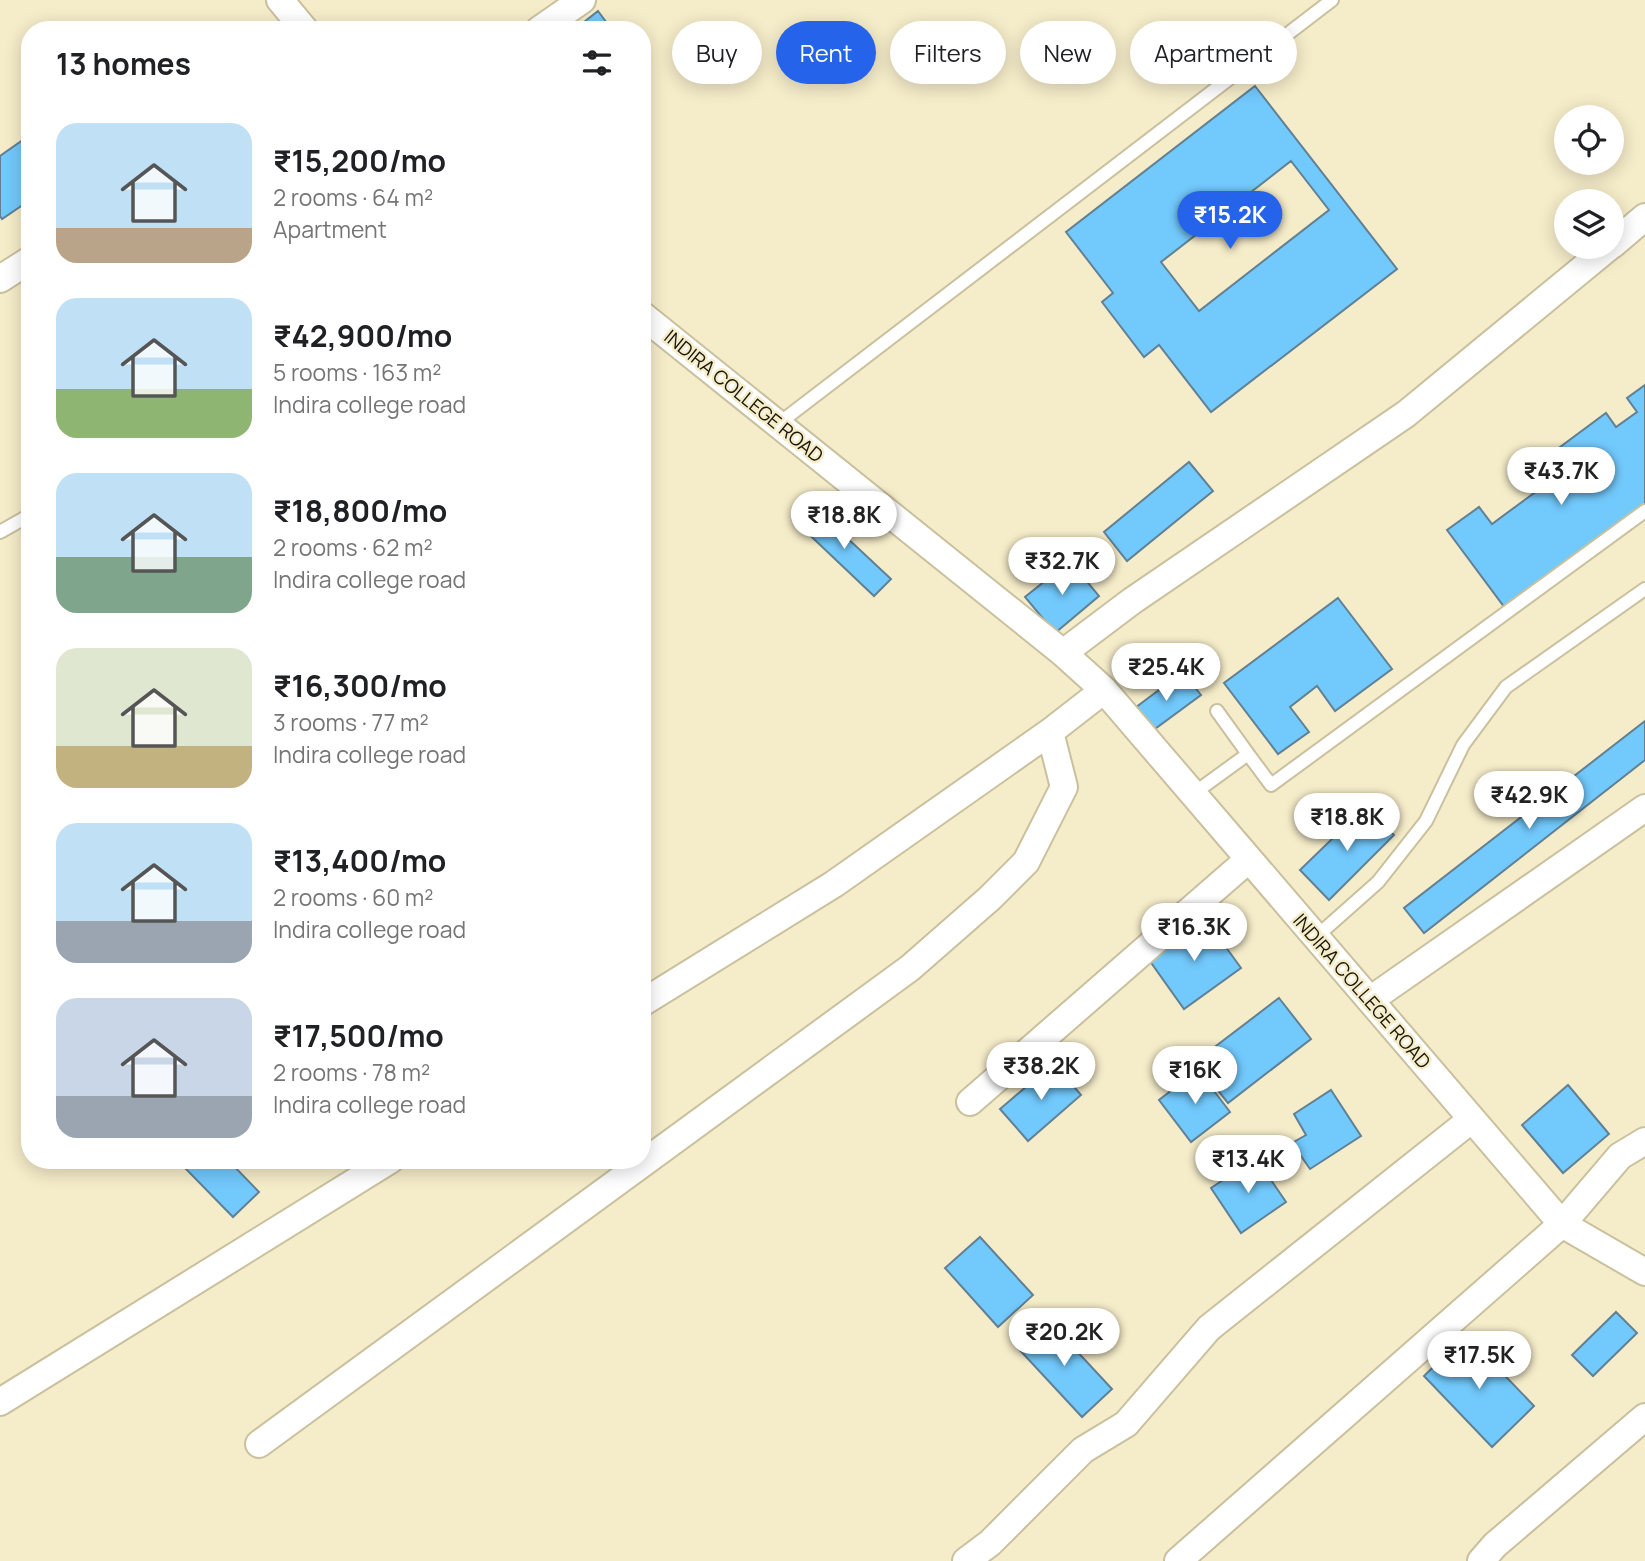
<!DOCTYPE html>
<html lang="en">
<head>
<meta charset="utf-8">
<style>
  :root { --surface:#fff; --page:#f2f2f2; --text:#202124; --muted:#757577; --accent:#2563eb }
  body { margin:0; font-family:Manrope,sans-serif; background:var(--page); color:var(--text); height:100vh; display:flex; flex-direction:column; font-size:26px; white-space:nowrap }
  * { box-sizing:border-box; margin:0 }
  p { font-size:23px; color:var(--muted) }
  .icon { flex:none; width:38px; height:38px; fill:none; stroke:currentColor; stroke-width:2; stroke-linecap:round; stroke-linejoin:round }
  .map { position:relative; flex:1; overflow:hidden }
  .details { position:absolute; left:21px; top:21px; width:630px; height:1148px; display:flex; flex-direction:column; background:var(--surface); border-radius:28px; box-shadow:0 4px 18px #0003 }
  .details>* { flex:none }
  .guide { position:absolute; left:672px; top:21px; width:665px; height:63px; display:flex; gap:14px }
  .fabs { position:absolute; left:1554px; top:105px; display:grid; gap:14px }
  .fabs a { display:grid; place-items:center; width:70px; height:70px; border-radius:50%; background:var(--surface); box-shadow:0 4px 18px #0003; font-size:35px }
  .price { position:absolute; translate:-50% -60px; padding:0 16px; border-radius:24px; background:#fff; color:#222; font-size:23px; line-height:46px; filter:drop-shadow(0 2px 4px #0008) }
  .price::after { content:''; position:absolute; left:50%; top:42px; width:21px; height:16px; margin-left:-10px; background:inherit; clip-path:polygon(0 0,100% 0,50% 100%) }
  .price.selected { background:var(--accent); color:#fff }
  ul { padding:0; list-style:none }
  li { display:flex; align-items:center; gap:21px; height:175px; padding:0 35px }
  li span { display:grid; place-items:center; flex:none; width:196px; height:140px; border-radius:21px; color:#555 }
  li>.icon { margin-inline-start:auto }
  span .icon { width:84px; height:84px; fill:#fffc; stroke-width:1 }
  li b { font-size:30px }
  h2 { display:flex; justify-content:space-between; align-items:center; height:84px; padding:0 35px; font-size:30px }
  .chip { padding:0 24px; border-radius:32px; background:var(--surface); box-shadow:0 4px 18px #0003; font-size:24px; line-height:63px }
  .chip.selected { background:var(--accent); color:#fff }
  .map>svg:first-child { display:block }
</style>
</head>
<body>
<div class="map">
<svg width="1645" height="1561" viewBox="0 0 1645 1561">
  <rect width="100%" height="100%" fill="#f5ecc9"/>
  <path fill="#72c9fc" stroke="#618094" stroke-width="2" fill-rule="evenodd" d="M 598,11 L 612,30 L 574,30 Z
    M 1255,86 L 1397,269 L 1211,412 L 1159,345 L 1144,357 L 1102,302 L 1113,293 L 1066,232 ZM 1291,161 L 1329,210 L 1199,311 L 1161,262 Z
    M 30,135 L 30,200 L 2,219 L 0,216 L 0,156 Z
    M 1645,385 L 1645,505 L 1505,608 L 1447,530 L 1479,507 L 1492,524 L 1534,493 L 1521,476 L 1606,413 L 1616,427 L 1637,412 L 1627,398 Z
    M 1189,462 L 1213,491 L 1127,561 L 1104,532 Z
    M 813,506 L 891,579 L 874,596 L 796,522 Z
    M 1070,561 L 1099,596 L 1055,633 L 1025,597 Z
    M 1338,598 L 1392,669 L 1335,711 L 1317,686 L 1290,707 L 1309,732 L 1278,754 L 1224,683 Z
    M 1183,672 L 1201,695 L 1148,734 L 1131,711 Z
    M 1645,721 L 1645,760 L 1424,933 L 1404,908 Z
    M 1366,806 L 1394,835 L 1329,900 L 1300,870 Z
    M 1204,917 L 1241,968 L 1184,1009 L 1147,957 Z
    M 1279,998 L 1311,1039 L 1228,1103 L 1195,1062 Z
    M 1054,1063 L 1081,1095 L 1028,1141 L 1000,1109 Z
    M 1198,1070 L 1230,1112 L 1191,1142 L 1159,1100 Z
    M 1568,1085 L 1609,1134 L 1563,1173 L 1522,1125 Z
    M 1331,1090 L 1361,1136 L 1310,1169 L 1292,1143 L 1306,1135 L 1294,1114 Z
    M 1256,1158 L 1286,1202 L 1241,1233 L 1211,1188 Z
    M 195,1160 L 228,1160 L 259,1192 L 233,1217 L 186,1169 Z
    M 980,1237 L 1033,1295 L 998,1327 L 945,1268 Z
    M 1616,1312 L 1637,1333 L 1593,1376 L 1572,1355 Z
    M 1046,1318 L 1112,1389 L 1082,1417 L 1016,1346 Z
    M 1466,1335 L 1534,1406 L 1492,1447 L 1424,1376 Z"/>
  <g fill="none" stroke-linecap="round" stroke-linejoin="round">
    <g stroke="#c9c09e" stroke-width="16">
      <path id="lane" d="M 778,424 L 1332,0
        M 0,532 L 30,515
        M 1217,711 L 1248,754
        M 1193,794 L 1248,754 L 1271,785 L 1645,511
        M 1316,937 L 1378,882 L 1426,821 L 1463,745 L 1506,687 L 1645,589"/>
    </g>
    <g stroke="#c9c09e" stroke-width="30">
      <path id="street" d="M 280,0 L 305,30
        M 539,30 L 582,0
        M 1612,245 L 1645,217
        M 0,279 L 30,260
        M 642,315 L 1063,653 L 1104,690 L 1562,1224 L 1645,1272
        M 1063,653 L 1132,601 L 1406,414 L 1609,247
        M 1370,1000 L 1645,808
        M 642,1003 L 834,884 L 1050,732 L 1104,690
        M 970,1102 L 1249,859
        M 0,1402 L 390,1160
        M 259,1444 L 910,968 L 990,898 L 1026,862 L 1064,787 L 1050,732
        M 966,1561 L 990,1543 L 1083,1450 L 1126,1424 L 1209,1328 L 1472,1119
        M 1178,1561 L 1562,1224 L 1620,1156 L 1645,1141
        M 1481,1561 L 1495,1545 L 1645,1417"/>
    </g>
    <use href="#lane" stroke="#fff" stroke-width="12"/>
    <use href="#street" stroke="#fff" stroke-width="26"/>
  </g>
  <g text-anchor="middle" stroke-width="5" stroke-linejoin="round" paint-order="stroke">
    <g font-size="19" fill="#1a170a" stroke="#f5ecc9">
      <text transform="translate(744 396) rotate(39)" y="7">INDIRA COLLEGE ROAD</text>
      <text transform="translate(1362 991) rotate(49)" y="7">INDIRA COLLEGE ROAD</text>
    </g>
  </g>
</svg>
<div class="fabs">
<a><svg class="icon" aria-label="locate" viewBox="0 0 24 24"><circle cx="12" cy="12" r="6"/><path d="M12 2v4M12 18v4M2 12h4M18 12h4"/></svg></a>
<a><svg class="icon" aria-label="layers" viewBox="0 0 24 24"><path d="M12 4l9 5-9 5-9-5zM3 14l9 5 9-5"/></svg></a>
</div>
<b class="price selected" style="left:1230px;top:251px">₹15.2K</b>
<b class="price" style="left:1561px;top:507px">₹43.7K</b>
<b class="price" style="left:844px;top:551px">₹18.8K</b>
<b class="price" style="left:1062px;top:597px">₹32.7K</b>
<b class="price" style="left:1166px;top:703px">₹25.4K</b>
<b class="price" style="left:1529px;top:831px">₹42.9K</b>
<b class="price" style="left:1347px;top:853px">₹18.8K</b>
<b class="price" style="left:1194px;top:963px">₹16.3K</b>
<b class="price" style="left:1041px;top:1102px">₹38.2K</b>
<b class="price" style="left:1195px;top:1106px">₹16K</b>
<b class="price" style="left:1248px;top:1195px">₹13.4K</b>
<b class="price" style="left:1064px;top:1368px">₹20.2K</b>
<b class="price" style="left:1479px;top:1391px">₹17.5K</b>
<div class="guide">
<a class="chip">Buy</a>
<a class="chip selected">Rent</a>
<a class="chip">Filters</a>
<a class="chip">New</a>
<a class="chip">Apartment</a>
</div>
<section class="details">
<h2>13 homes<svg class="icon" aria-label="filters" viewBox="0 0 24 24"><path d="M4 7h16M4 17h16"/><circle cx="9" cy="7" r="2"/><circle cx="15" cy="17" r="2"/></svg></h2>
<ul>
<li><span style="background:linear-gradient(#bfe0f5 75%,#b9a48a 0)"><svg class="icon" aria-label="home" viewBox="0 0 24 24"><path d="M3 11l9-7 9 7M6 9v11h12V9"/></svg></span><div><b>₹15,200/mo</b><p>2 rooms · 64 m²</p><p>Apartment</p></div></li>
<li><span style="background:linear-gradient(#bfe0f5 65%,#8fb573 0)"><svg class="icon" aria-label="home" viewBox="0 0 24 24"><path d="M3 11l9-7 9 7M6 9v11h12V9"/></svg></span><div><b>₹42,900/mo</b><p>5 rooms · 163 m²</p><p>Indira college road</p></div></li>
<li><span style="background:linear-gradient(#bfe0f5 60%,#7fa58c 0)"><svg class="icon" aria-label="home" viewBox="0 0 24 24"><path d="M3 11l9-7 9 7M6 9v11h12V9"/></svg></span><div><b>₹18,800/mo</b><p>2 rooms · 62 m²</p><p>Indira college road</p></div></li>
<li><span style="background:linear-gradient(#dfe7d0 70%,#c2b280 0)"><svg class="icon" aria-label="home" viewBox="0 0 24 24"><path d="M3 11l9-7 9 7M6 9v11h12V9"/></svg></span><div><b>₹16,300/mo</b><p>3 rooms · 77 m²</p><p>Indira college road</p></div></li>
<li><span style="background:linear-gradient(#bfe0f5 70%,#9aa5b1 0)"><svg class="icon" aria-label="home" viewBox="0 0 24 24"><path d="M3 11l9-7 9 7M6 9v11h12V9"/></svg></span><div><b>₹13,400/mo</b><p>2 rooms · 60 m²</p><p>Indira college road</p></div></li>
<li><span style="background:linear-gradient(#c9d6e8 70%,#9aa5b1 0)"><svg class="icon" aria-label="home" viewBox="0 0 24 24"><path d="M3 11l9-7 9 7M6 9v11h12V9"/></svg></span><div><b>₹17,500/mo</b><p>2 rooms · 78 m²</p><p>Indira college road</p></div></li>
</ul>
</section>
</div>
</body>
</html>
